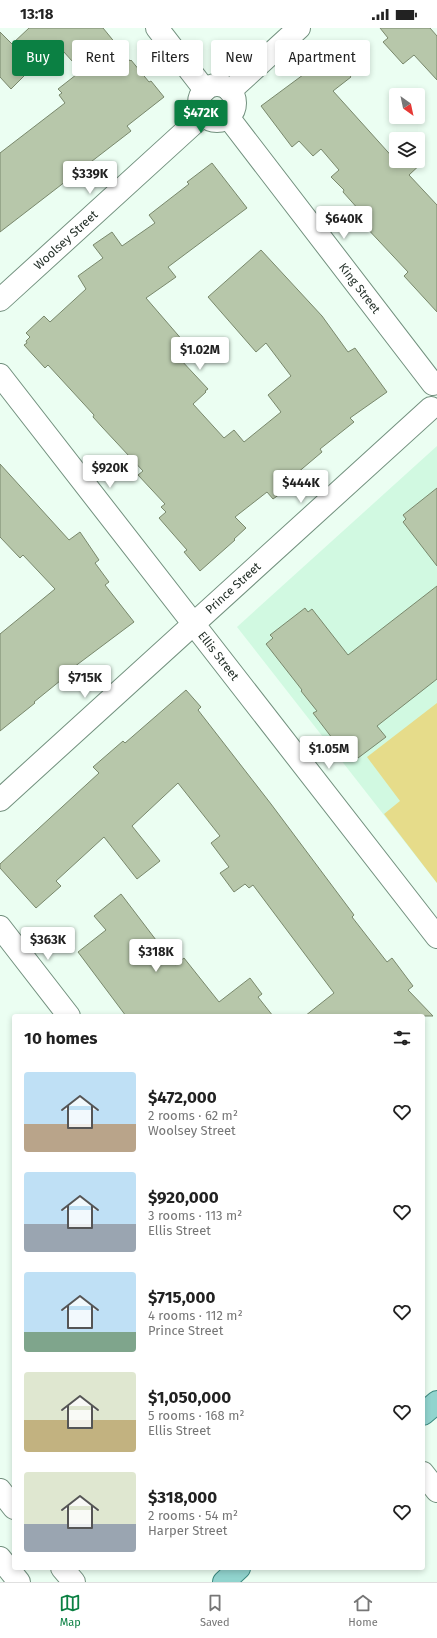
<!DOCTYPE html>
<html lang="en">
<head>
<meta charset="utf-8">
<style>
  :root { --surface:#fff; --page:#f2f2f2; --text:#222; --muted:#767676; --line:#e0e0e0; --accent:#0b8043 }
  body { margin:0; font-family:"Fira Sans",sans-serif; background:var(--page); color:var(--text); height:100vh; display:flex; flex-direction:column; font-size:15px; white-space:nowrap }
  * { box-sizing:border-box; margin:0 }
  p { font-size:13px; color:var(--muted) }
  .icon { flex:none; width:22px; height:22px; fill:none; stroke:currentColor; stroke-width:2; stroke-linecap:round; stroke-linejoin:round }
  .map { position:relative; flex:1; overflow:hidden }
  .side { position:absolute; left:12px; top:986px; width:413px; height:556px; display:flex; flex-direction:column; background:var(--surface); border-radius:4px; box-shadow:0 2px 6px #0003 }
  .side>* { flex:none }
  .top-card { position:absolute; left:12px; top:12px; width:413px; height:36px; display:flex; gap:8px }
  .needle { width:26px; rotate:147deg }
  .buttons { position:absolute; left:389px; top:60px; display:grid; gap:8px }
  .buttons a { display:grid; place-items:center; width:36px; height:36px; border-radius:4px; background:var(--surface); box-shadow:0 2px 6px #0003; font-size:20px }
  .price { position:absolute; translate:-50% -34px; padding:0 9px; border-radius:4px; background:#fff; color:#222; font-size:13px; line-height:26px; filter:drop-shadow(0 1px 2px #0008) }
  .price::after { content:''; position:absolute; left:50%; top:24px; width:12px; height:9px; margin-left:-6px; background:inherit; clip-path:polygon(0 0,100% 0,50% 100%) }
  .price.on { background:var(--accent); color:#fff }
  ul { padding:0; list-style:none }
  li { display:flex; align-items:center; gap:12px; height:100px; padding:0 12px }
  li span { display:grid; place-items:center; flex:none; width:112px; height:80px; border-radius:4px; color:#555 }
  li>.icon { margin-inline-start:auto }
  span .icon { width:48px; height:48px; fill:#fffc; stroke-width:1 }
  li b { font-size:17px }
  h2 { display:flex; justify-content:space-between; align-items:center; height:48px; padding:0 12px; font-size:17px }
  .tag { padding:0 14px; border-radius:4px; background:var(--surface); box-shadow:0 2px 6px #0003; font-size:14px; line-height:36px }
  .tag.on { background:var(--accent); color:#fff }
  .status { display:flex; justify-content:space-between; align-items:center; height:28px; padding:0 20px; background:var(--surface); direction:ltr }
  .status svg { height:11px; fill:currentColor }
  .dock { display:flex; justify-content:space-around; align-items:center; height:56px; border-top:1px solid var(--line); background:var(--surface); font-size:11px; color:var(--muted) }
  .dock a { display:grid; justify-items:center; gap:2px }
  .dock .on { color:var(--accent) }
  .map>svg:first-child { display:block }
</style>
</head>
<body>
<div class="status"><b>13:18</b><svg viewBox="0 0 49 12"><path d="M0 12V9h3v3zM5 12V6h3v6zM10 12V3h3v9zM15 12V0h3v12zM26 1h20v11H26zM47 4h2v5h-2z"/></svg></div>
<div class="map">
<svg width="437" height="1554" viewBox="0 0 437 1554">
  <rect width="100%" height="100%" fill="#ebfef2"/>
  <path fill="#d1f9e1" d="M 437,418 L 437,855 L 237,599 Z"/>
  <path fill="#e6dc8a" d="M 437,675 L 437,855 L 384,786 L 400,773 L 367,729 Z"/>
  <path fill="#b7c7aa" stroke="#79886c" d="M 29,0 L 103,0 L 130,33 L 131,32 L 149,54 L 151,53 L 164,69 L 127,98 L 131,103 L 0,204 L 0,125 L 65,75 L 59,67 L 62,65 L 58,61 L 81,43 L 55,14 L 24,43 L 26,46 L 11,61 L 0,49 L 0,4 L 12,16 Z
    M 380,0 L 430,0 L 437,8 L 437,52 L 414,27 L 403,36 L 383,14 L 388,10 Z
    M 329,21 L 351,49 L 333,63 L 396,133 L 424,133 L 409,147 L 437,177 L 437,284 L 404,248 L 408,244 L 364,197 L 368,192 L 343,164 L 344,162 L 331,149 L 339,142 L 321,121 L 313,128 L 299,113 L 292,119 L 261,78 L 311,41 L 308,38 Z
    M 212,135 L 247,180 L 168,239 L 176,249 L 146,270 L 190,321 L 180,331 L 208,361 L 205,363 L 206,364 L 193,376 L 224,410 L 234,402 L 244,414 L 281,384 L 268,367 L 291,348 L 266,315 L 256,324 L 208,269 L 261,222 L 322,288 L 348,324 L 355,320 L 387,364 L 350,390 L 354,394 L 320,421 L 322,424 L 290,451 L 294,456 L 273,471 L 267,464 L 235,489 L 246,500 L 234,511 L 235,512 L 200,543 L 184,524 L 187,522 L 159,490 L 166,484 L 161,479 L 165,476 L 138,447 L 143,443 L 102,399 L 93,389 L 94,387 L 48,337 L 45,340 L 24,317 L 27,315 L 26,313 L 30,309 L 26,305 L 44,288 L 50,294 L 86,261 L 78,248 L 103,230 L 93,217 L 112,204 L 122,218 L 155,195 L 149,187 L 189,156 L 187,154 Z
    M 0,436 L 69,512 L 80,504 L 99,532 L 95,535 L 109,554 L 105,557 L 134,594 L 70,642 L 71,644 L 34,674 L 35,675 L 0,703 L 0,606 L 55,561 L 23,527 L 20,530 L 0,509 Z
    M 437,460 L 437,538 L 403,494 L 406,491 L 403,487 Z
    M 437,558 L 437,651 L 377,698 L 386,709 L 358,730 L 349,718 L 342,723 L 313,685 L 317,683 L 301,663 L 302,662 L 266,616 L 273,610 L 270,607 L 305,580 L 308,584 L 312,581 L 348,627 Z
    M 186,662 L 201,679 L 198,682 L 271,776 L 354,887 L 352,889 L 387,934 L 392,930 L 413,958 L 408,962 L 433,988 L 305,988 L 334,965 L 253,857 L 249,860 L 245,856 L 234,864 L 220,845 L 229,839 L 211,815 L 220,808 L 178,755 L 132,798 L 160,833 L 137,851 L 104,809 L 56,853 L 61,858 L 36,880 L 0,840 L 0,836 L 99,745 L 93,739 L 123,713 L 125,715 Z
    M 121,866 L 175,937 L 184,930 L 219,974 L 250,950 L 262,966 L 258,969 L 273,988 L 126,988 L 78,924 L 106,902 L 94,888 Z"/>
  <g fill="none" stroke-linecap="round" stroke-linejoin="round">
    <g stroke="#72907e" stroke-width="24">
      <g id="minor">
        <path d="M 157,0 L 205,62"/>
        <circle cx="217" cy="75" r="18"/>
        <path d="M 230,63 L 299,0"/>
        <path id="s1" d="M 228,89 L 433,356"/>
        <path id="s2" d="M 0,272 L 203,87"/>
        <path id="s3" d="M 0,347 L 437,909"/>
        <path id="s4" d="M 0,772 L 431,380"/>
        <path d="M 0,899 L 69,988"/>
        <path d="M 423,1445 L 437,1463"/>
      </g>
    </g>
    <g stroke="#72907e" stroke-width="24">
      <path id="tertiary" d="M 0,1462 L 14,1480
        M 0,1530 L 19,1554
        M 62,1540 L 74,1554"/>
    </g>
    <g stroke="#3b887f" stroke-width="24">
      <path id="primary" d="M 423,1386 L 437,1374
        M 224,1554 L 239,1540"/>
    </g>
    <use href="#minor" stroke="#fff" stroke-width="22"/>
    <use href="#tertiary" stroke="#fff" stroke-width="22"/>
    <use href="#primary" stroke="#91d4ce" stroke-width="22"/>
  </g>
  <g text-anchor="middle" stroke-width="3" stroke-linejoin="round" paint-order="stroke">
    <g font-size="12" fill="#243029" stroke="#fff">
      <text dy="4" stroke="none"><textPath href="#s2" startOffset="89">Woolsey Street</textPath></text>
      <text dy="4" stroke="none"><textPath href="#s1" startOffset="216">King Street</textPath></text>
      <text dy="4" stroke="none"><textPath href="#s4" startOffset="315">Prince Street</textPath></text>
      <text dy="4" stroke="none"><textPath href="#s3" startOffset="356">Ellis Street</textPath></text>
    </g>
  </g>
</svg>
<div class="buttons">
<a><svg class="needle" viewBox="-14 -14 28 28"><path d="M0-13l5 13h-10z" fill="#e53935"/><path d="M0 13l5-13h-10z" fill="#767676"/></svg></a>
<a><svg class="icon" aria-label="layers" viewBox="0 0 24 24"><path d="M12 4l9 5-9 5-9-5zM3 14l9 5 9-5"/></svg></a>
</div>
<b class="price on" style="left:201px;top:106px">$472K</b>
<b class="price" style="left:90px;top:167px">$339K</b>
<b class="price" style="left:344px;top:212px">$640K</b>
<b class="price" style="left:200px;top:343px">$1.02M</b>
<b class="price" style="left:110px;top:461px">$920K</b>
<b class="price" style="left:301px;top:476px">$444K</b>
<b class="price" style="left:85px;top:671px">$715K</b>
<b class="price" style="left:329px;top:742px">$1.05M</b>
<b class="price" style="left:48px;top:933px">$363K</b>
<b class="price" style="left:156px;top:945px">$318K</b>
<div class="top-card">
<a class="tag on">Buy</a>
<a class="tag">Rent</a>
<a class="tag">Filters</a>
<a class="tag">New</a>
<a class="tag">Apartment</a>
</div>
<section class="side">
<h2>10 homes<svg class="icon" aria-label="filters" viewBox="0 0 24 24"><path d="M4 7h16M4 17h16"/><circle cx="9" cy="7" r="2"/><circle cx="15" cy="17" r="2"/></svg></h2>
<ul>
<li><span style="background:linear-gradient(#bfe0f5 65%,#b9a48a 0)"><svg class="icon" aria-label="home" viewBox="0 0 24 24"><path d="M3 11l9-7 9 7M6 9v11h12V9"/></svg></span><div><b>$472,000</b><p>2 rooms · 62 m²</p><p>Woolsey Street</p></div><svg class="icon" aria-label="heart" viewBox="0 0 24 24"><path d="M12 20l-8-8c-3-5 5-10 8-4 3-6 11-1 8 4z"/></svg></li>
<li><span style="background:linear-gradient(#bfe0f5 65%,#9aa5b1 0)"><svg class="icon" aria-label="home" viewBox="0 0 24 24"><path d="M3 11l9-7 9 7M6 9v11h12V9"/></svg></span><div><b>$920,000</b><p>3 rooms · 113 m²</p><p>Ellis Street</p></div><svg class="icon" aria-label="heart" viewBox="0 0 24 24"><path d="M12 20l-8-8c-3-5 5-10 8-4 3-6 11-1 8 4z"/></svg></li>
<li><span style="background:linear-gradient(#bfe0f5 75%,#7fa58c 0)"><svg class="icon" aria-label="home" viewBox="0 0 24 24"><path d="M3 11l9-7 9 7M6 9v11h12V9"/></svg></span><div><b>$715,000</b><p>4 rooms · 112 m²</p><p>Prince Street</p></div><svg class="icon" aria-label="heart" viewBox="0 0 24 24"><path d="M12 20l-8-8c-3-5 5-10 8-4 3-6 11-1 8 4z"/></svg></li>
<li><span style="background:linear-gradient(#dfe7d0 60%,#c2b280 0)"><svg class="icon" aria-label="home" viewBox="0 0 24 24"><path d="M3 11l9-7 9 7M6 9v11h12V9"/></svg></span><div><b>$1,050,000</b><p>5 rooms · 168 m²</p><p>Ellis Street</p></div><svg class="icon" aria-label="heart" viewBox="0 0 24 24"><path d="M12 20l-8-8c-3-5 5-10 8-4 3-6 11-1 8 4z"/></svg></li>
<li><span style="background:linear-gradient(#dfe7d0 65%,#9aa5b1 0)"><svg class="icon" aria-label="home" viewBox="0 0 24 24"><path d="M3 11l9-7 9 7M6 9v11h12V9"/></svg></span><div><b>$318,000</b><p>2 rooms · 54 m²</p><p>Harper Street</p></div><svg class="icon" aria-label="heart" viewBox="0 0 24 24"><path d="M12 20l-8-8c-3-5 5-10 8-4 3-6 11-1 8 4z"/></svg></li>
</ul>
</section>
</div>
<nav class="dock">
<a class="on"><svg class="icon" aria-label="map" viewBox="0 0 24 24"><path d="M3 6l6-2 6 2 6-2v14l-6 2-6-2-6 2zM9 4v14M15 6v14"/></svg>Map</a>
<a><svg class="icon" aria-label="saved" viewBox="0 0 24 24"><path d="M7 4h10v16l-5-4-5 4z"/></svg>Saved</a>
<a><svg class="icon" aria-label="home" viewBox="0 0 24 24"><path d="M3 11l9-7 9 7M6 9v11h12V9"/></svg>Home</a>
</nav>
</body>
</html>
